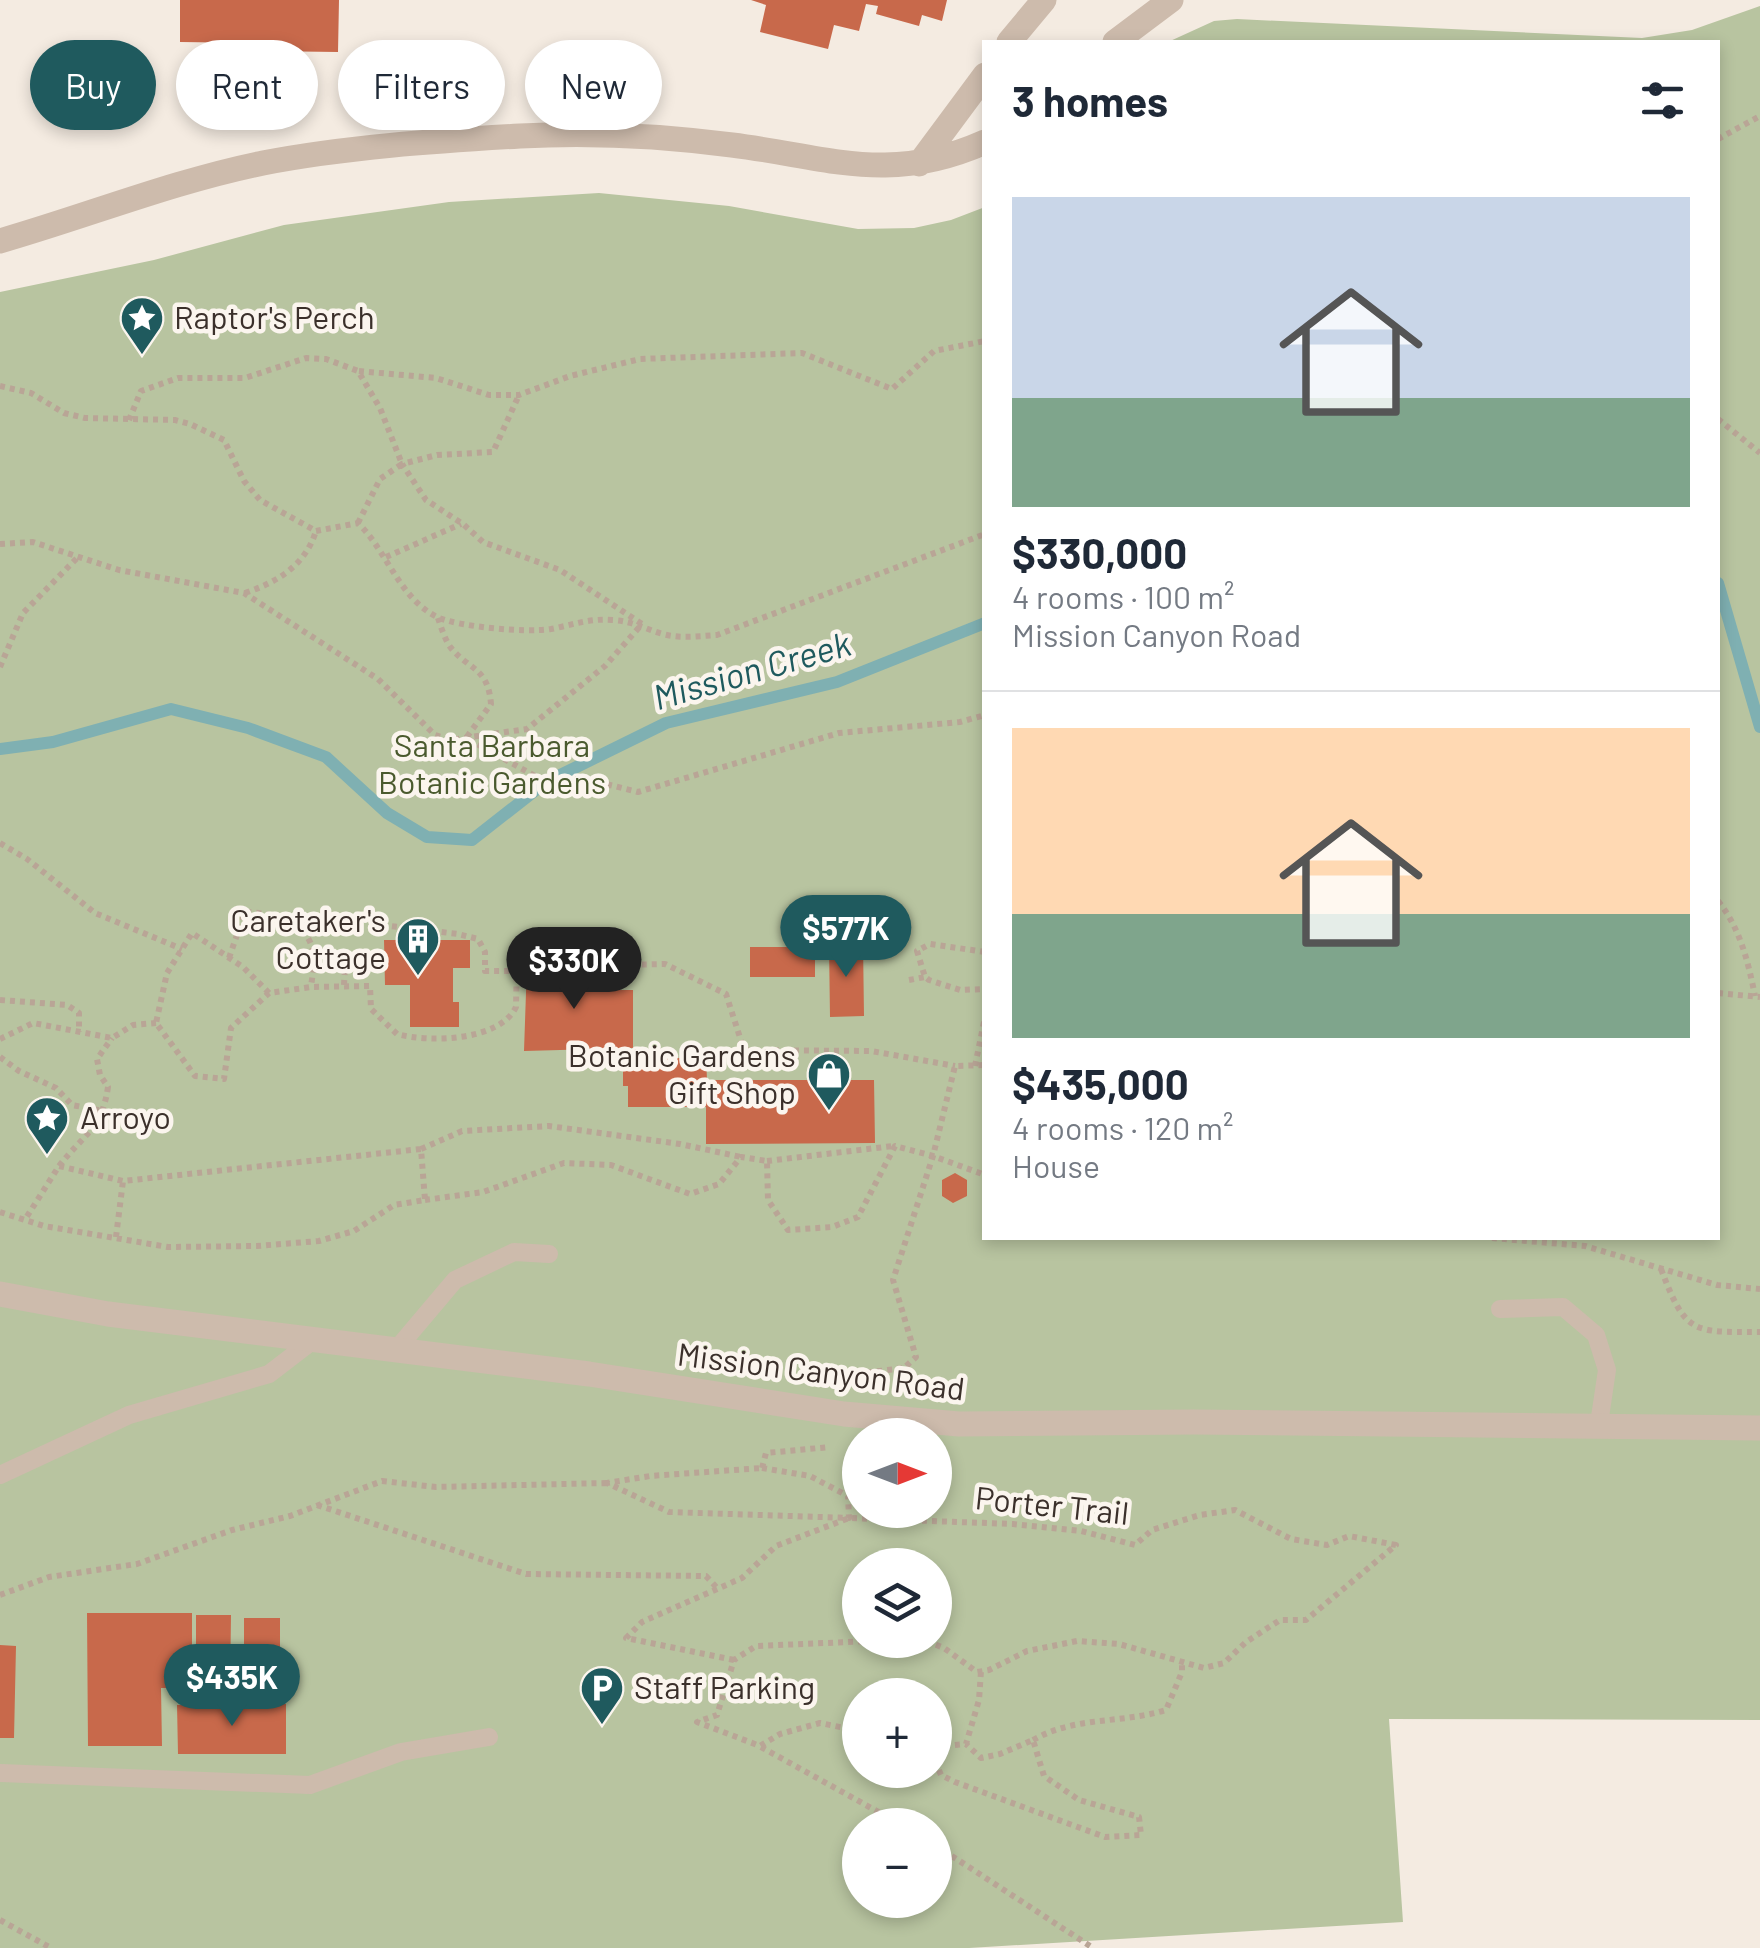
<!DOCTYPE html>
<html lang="en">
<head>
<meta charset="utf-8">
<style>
  :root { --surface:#fff; --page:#f2f2f3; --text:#1f2937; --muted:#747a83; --line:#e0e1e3; --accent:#1f5a5e }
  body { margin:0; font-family:Barlow,sans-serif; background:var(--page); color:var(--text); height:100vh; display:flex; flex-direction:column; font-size:38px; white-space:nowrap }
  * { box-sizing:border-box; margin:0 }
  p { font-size:32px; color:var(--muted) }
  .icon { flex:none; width:55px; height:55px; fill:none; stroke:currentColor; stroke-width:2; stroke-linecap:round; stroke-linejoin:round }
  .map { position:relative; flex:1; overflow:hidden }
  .details { position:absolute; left:982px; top:40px; width:738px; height:1200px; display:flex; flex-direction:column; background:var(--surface); border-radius:0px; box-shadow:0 5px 15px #0003 }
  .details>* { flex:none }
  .banner { position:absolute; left:30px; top:40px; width:802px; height:90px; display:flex; gap:20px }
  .needle { width:65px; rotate:90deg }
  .buttons { position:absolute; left:842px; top:1418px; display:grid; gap:20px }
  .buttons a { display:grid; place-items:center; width:110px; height:110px; border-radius:50%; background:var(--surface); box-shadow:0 5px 15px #0003; font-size:50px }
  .price { position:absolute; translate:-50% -85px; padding:0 22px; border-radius:35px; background:var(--accent); color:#fff; font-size:32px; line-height:65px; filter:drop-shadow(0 2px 5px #0008) }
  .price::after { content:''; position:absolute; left:50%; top:60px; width:30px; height:22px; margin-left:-15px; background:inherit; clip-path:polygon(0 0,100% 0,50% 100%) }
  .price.on { background:#222; color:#fff }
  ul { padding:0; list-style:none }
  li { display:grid; align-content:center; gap:20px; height:530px; padding:0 30px }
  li+li { border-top:2px solid var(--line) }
  li span { display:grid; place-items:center; height:310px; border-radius:0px; color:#555 }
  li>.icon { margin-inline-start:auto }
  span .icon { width:180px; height:180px; fill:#fffc; stroke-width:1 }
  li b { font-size:42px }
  h2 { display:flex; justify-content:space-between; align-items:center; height:120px; padding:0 30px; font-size:42px }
  .tag { padding:0 35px; border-radius:45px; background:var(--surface); box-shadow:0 5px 15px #0003; font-size:35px; line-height:90px }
  .tag.on { background:var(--accent); color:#fff }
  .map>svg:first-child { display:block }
</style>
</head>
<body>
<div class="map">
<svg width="1760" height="1948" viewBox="0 0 1760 1948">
  <rect width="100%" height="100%" fill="#f4ebe1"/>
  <path fill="#b8c4a0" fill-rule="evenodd" d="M 1760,6 L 1760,1720 L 1389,1719 L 1403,1922 L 969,1948 L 0,1948 L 0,292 L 154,260 L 284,225 L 449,202 L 599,193 L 729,206 L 858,229 L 914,228 L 951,220 L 985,207 L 985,1238 L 1718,1238 L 1718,42 L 1168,42 L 1214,21 L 1237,19 L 1642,38 L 1692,30 ZM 860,1435 L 935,1435 L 935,1510 L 860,1510 ZM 860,1565 L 935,1565 L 935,1640 L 860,1640 ZM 860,1695 L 935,1695 L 935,1770 L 860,1770 ZM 860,1825 L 935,1825 L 935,1900 L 860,1900 Z"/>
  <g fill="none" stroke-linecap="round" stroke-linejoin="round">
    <path stroke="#7fb0b2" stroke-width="12" d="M 1718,583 L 1760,727
      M 0,749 L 53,742 L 171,709 L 248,728 L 326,757 L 387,813 L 427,837 L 472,840 L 546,782 L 666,723 L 837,682 L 985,623"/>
  </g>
  <path fill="#c8694b" d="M 180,0 L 339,0 L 338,52 L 262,51 L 262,43 L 180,42 Z
    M 751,0 L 947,0 L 942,21 L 922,15 L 919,26 L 876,14 L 878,6 L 866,4 L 859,31 L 834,25 L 828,49 L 760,32 L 766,5 Z
    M 384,940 L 470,940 L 470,968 L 453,968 L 453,1002 L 459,1002 L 459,1027 L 410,1027 L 410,985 L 385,985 Z
    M 863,943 L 864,1016 L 830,1017 L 829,944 Z
    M 750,947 L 815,947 L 815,977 L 750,977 Z
    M 527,964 L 585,964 L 585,990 L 633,990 L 633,1048 L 524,1051 Z
    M 706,1057 L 707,1080 L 874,1080 L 875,1143 L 706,1144 L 706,1107 L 628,1107 L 628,1086 L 623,1086 L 623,1060 Z
    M 955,1173 L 967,1180 L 967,1196 L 953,1203 L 942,1196 L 942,1180 Z
    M 87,1613 L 192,1613 L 192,1688 L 161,1688 L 162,1746 L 88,1746 Z
    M 196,1615 L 231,1615 L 230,1688 L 196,1687 Z
    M 244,1618 L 280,1618 L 280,1692 L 244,1692 Z
    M 0,1645 L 16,1646 L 14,1738 L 0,1738 Z
    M 286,1704 L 286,1754 L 178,1754 L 177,1705 Z"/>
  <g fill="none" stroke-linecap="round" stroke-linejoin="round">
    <path stroke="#b9a596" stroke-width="6" stroke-dasharray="5 5" stroke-linecap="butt" d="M 1718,139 L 1760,116
      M 0,386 L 31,393 L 64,413 L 85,418 L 175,420 L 190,424 L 224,440 L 244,481 L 260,500 L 316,531
      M 1718,419 L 1760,453
      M 129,420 L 141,391 L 178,378 L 245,378 L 306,358 L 326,359 L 358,371
      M 358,523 L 380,479 L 402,464 L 380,408 L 358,371 L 436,378 L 489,395 L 519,395 L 570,376 L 640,359 L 802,353 L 892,389 L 934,351 L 985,341
      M 316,531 L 358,523 C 387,551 399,598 437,617 C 459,627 527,633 551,629 C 572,625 590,618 612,620 C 633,621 645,629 663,634 C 681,639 699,636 717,635 L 985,534
      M 0,544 L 33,542 L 119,570 L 244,593 L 378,679 L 435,735 L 450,740 L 527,729 L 605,666 L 642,624 L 560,570 L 483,542 L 463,524 L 426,500 L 402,464 L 437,455 L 493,452 L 519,395
      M 386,557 L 461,524
      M 245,593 C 277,582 305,566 316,531
      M 438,618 C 441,627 445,640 451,648 C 469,670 488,667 491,704 L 466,738 L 546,782 L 582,778 L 638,792 L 839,733 L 960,722 L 985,715
      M 0,667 L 23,613 L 78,557
      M 0,843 L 27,859 L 95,913 L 182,949
      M 1718,901 C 1740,928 1748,961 1755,996
      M 382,925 L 458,934 L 478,939 L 485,952 L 485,971 L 517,971
      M 985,952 L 930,944 L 917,951 L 925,977 L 929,980 L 960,990 L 985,989
      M 229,958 L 245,912 C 273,913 309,921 314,955 C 315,965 312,977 311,987
      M 909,980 L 925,977
      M 344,985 L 346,948
      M 269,993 L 243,967 L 192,933 L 167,973 L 156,1023 L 195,1076 L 224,1079 L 231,1028 L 269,993 L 311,987 L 370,986 L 371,1009 L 397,1034 C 429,1043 500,1041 516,1007 L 517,957 L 595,959 L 619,965 L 665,964 L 726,994 L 744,1050 L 871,1051 L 955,1066
      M 1718,993 L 1760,997
      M 0,1000 L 67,1005 L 79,1013 L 79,1032
      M 0,1039 L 33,1023 L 112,1038 L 133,1025 L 156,1023
      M 0,1057 L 19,1071 L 56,1088 L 72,1105 L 103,1111
      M 975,1066 L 985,1017
      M 421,1149 L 462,1131 L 549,1126 L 680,1144 L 741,1157
      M 767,1161 L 893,1146
      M 59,1166 C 83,1135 102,1129 108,1087 L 100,1075 L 97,1059 L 112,1038
      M 425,1200 L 483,1192 L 564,1163 L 611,1165 L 690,1194 L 719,1184 L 741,1157 L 767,1161 L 768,1200 L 788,1230 L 832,1227 L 858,1217 L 895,1146 L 933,1156 L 955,1066 L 985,1065
      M 0,1212 L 44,1226 L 168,1247 L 257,1246 L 319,1241 L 354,1231 L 394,1205 L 425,1200 L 421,1149 L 123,1181 L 59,1166 L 26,1218
      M 116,1237 L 123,1181
      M 1492,1238 L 1585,1246 L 1717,1285 L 1760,1289
      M 1661,1269 C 1686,1335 1693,1332 1760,1332
      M 853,1385 L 863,1373 L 904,1368 L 916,1357 L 893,1280 L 933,1156 L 985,1175
      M 762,1468 L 810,1476 L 848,1496 L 849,1518 L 669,1512 L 607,1483 L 650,1476 Z
      M 762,1468 L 766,1453 L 830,1447
      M 317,1505 L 526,1574 L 706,1576 L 718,1589
      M 0,1595 L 49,1577 L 137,1564 L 232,1530 L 290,1516 L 382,1481 L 436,1487 L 607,1483
      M 734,1660 L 626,1638 L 642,1622 L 742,1578 L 776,1546 L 849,1518 L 1013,1524 L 1081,1531 L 1135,1545 L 1152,1530 L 1200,1515 L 1235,1510 L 1291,1539 L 1327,1545 L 1349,1536 L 1396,1545 L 1306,1620 L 1280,1620 L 1246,1642 L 1224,1663 L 1204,1668 L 1119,1644 L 1077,1641 L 1027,1651 L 989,1670 L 977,1672 L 944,1648 L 924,1640
      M 860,1731 L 820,1723 L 780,1734 L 760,1746 L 697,1722 L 717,1715 L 734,1660 L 756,1646 L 895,1640
      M 1033,1740 C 1075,1716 1120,1724 1166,1710 L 1182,1672 L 1182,1661
      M 761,1747 L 902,1825
      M 935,1747 L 966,1744 L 979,1700 L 981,1671
      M 935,1761 L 941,1775 L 955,1782 L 1105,1837 L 1141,1835 L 1139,1817 L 1079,1800 L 1044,1776 L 1033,1740 L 1000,1754 L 981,1758 L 966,1744
      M 935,1845 L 1093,1948
      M 0,1920 L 51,1948"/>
    <path stroke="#cdbbac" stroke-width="18" d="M 1500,1309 L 1563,1307 L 1596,1335 L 1607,1370 L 1599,1424
      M 395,1351 L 455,1280 L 514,1252 L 549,1254
      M 0,1475 L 129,1415 L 269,1374 L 312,1341
      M 0,1773 L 310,1785 L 401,1752 L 489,1737"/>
    <path stroke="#cdbbac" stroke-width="25" d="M 1009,42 L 1044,0
      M 1115,42 L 1171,0
      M 919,164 L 985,75
      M 0,241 C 87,216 174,181 263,163 C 346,147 435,141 520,136 C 590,132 663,136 732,145 C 829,157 888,185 985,142
      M 0,1294 L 108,1314 L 589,1374 L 844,1414 L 959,1424 L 1194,1422 L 1760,1428"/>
  </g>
  <defs>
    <g id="sight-pin" transform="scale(2.25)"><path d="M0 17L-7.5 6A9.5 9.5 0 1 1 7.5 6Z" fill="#1f5a5e" stroke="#fbf5ee"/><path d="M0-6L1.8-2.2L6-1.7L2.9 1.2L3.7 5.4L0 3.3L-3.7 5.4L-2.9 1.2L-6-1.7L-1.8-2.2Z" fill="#fff"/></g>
    <g id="building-pin" transform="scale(2.25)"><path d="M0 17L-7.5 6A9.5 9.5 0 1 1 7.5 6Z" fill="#1f5a5e" stroke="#fbf5ee"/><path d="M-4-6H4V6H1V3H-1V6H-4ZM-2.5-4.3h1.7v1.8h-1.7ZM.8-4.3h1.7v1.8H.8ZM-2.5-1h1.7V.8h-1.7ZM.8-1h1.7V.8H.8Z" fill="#fff"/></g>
    <g id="shop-pin" transform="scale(2.25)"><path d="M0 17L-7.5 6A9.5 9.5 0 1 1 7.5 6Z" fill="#1f5a5e" stroke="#fbf5ee"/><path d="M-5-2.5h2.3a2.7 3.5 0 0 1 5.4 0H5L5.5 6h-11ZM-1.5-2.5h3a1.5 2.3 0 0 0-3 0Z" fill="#fff"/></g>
    <g id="parking-pin" transform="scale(2.25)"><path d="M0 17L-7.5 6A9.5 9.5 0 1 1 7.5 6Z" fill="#1f5a5e" stroke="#fbf5ee"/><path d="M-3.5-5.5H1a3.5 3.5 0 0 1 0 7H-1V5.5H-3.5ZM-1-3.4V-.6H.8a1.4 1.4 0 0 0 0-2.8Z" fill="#fff"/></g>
  </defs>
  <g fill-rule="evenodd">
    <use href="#sight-pin" x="142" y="318"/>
    <use href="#building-pin" x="418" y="939"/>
    <use href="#shop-pin" x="829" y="1074"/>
    <use href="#sight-pin" x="47" y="1118"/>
    <use href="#parking-pin" x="602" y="1688"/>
  </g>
  <g text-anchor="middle" stroke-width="9" stroke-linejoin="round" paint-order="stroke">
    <g font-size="32" fill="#3b302b" stroke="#fbf5ee" text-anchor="start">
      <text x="174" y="329">Raptor's Perch</text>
      <text x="386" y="932" text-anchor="end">Caretaker's<tspan x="386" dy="37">Cottage</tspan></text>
      <text x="796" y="1067" text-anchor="end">Botanic Gardens<tspan x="796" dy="37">Gift Shop</tspan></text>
      <text x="80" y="1129">Arroyo</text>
      <text x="634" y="1699">Staff Parking</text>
    </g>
    <g font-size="32" fill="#4a5a2e" stroke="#fbf5ee">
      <text x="492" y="757">Santa Barbara<tspan x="492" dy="37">Botanic Gardens</tspan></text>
    </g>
    <g font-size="32" fill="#3b302b" stroke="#fbf5ee">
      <text transform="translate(821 1372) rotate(7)" y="11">Mission Canyon Road</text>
      <text transform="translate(1052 1506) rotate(6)" y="11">Porter Trail</text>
    </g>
    <g font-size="35" font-style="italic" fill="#1f5a5e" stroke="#fbf5ee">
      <text transform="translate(752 671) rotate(-16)" y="12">Mission Creek</text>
    </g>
  </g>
</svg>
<div class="buttons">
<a><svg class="needle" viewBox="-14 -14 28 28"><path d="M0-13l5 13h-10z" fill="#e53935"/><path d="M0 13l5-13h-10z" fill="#747a83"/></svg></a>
<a><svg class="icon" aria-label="layers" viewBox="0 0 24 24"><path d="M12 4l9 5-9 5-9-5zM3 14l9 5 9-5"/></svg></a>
<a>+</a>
<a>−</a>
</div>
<b class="price" style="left:846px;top:980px">$577K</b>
<b class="price on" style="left:574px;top:1012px">$330K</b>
<b class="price" style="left:232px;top:1729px">$435K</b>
<div class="banner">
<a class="tag on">Buy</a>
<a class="tag">Rent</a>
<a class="tag">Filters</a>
<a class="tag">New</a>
</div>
<section class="details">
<h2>3 homes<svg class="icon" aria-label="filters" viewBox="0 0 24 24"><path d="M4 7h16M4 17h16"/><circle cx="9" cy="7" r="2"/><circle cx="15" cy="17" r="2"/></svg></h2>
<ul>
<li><span style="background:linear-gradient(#c9d6e8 65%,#7fa58c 0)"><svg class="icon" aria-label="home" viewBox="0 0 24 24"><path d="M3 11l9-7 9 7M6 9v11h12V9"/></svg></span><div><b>$330,000</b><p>4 rooms · 100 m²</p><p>Mission Canyon Road</p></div></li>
<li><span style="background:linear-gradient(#ffd9b3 60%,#7fa58c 0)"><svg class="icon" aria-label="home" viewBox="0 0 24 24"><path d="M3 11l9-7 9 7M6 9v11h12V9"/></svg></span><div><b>$435,000</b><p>4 rooms · 120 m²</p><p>House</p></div></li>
</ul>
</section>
</div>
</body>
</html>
